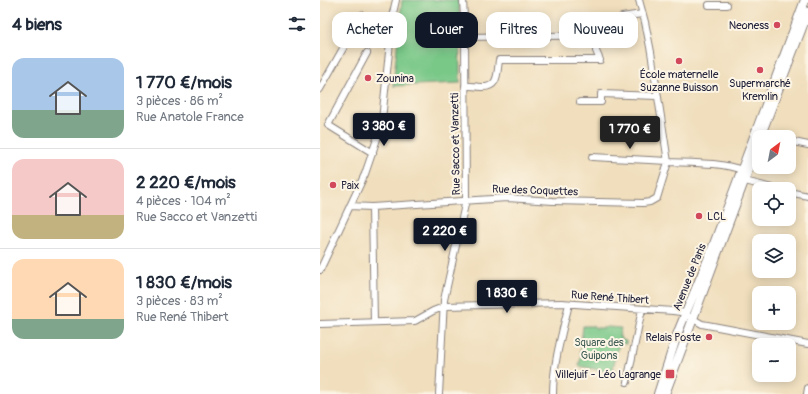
<!DOCTYPE html>
<html lang="fr">
<head>
<meta charset="utf-8">
<style>
  :root { --surface:#fff; --page:#f2f2f3; --text:#1f2937; --muted:#747a83; --line:#e0e1e3; --accent:#111827 }
  body { margin:0; font-family:Pangolin,sans-serif; background:var(--page); color:var(--text); height:100vh; display:flex; flex-direction:column; font-size:15px; white-space:nowrap }
  * { box-sizing:border-box; margin:0 }
  p { font-size:13px; color:var(--muted) }
  .icon { flex:none; width:22px; height:22px; fill:none; stroke:currentColor; stroke-width:2; stroke-linecap:round; stroke-linejoin:round }
  .map { position:relative; flex:1; overflow:hidden }
  .drawer { display:flex; flex-direction:column; background:var(--surface); width:320px }
  .drawer>* { flex:none }
  .top-card { position:absolute; left:12px; top:12px; width:380px; height:36px; display:flex; gap:8px }
  .needle { width:26px; rotate:32deg }
  .fabs { position:absolute; left:432px; top:130px; display:grid; gap:8px }
  .fabs a { display:grid; place-items:center; width:44px; height:44px; border-radius:8px; background:var(--surface); box-shadow:0 2px 10px #0003; font-size:20px }
  .price { position:absolute; translate:-50% -34px; padding:0 9px; border-radius:4px; background:var(--accent); color:#fff; font-size:13px; line-height:26px; filter:drop-shadow(0 1px 2px #0008) }
  .price::after { content:''; position:absolute; left:50%; top:24px; width:12px; height:9px; margin-left:-6px; background:inherit; clip-path:polygon(0 0,100% 0,50% 100%) }
  .price.current { background:#222; color:#fff }
  ul { padding:0; list-style:none }
  li { display:flex; align-items:center; gap:12px; height:100px; padding:0 12px }
  li+li { border-top:1px solid var(--line) }
  li span { display:grid; place-items:center; flex:none; width:112px; height:80px; border-radius:12px; color:#555 }
  li>.icon { margin-inline-start:auto }
  span .icon { width:48px; height:48px; fill:#fffc; stroke-width:1 }
  li b { font-size:17px }
  h2 { display:flex; justify-content:space-between; align-items:center; height:48px; padding:0 12px; font-size:17px }
  .chip { padding:0 14px; border-radius:12px; background:var(--surface); box-shadow:0 2px 10px #0003; font-size:14px; line-height:36px }
  .chip.current { background:var(--accent); color:#fff }
  main { display:flex; flex:1; min-height:0 }
  .map>svg:first-child { display:block }
</style>
</head>
<body>
<main>
<section class="drawer">
<h2>4 biens<svg class="icon" aria-label="filters" viewBox="0 0 24 24"><path d="M4 7h16M4 17h16"/><circle cx="9" cy="7" r="2"/><circle cx="15" cy="17" r="2"/></svg></h2>
<ul>
<li><span style="background:linear-gradient(#a9c7e8 65%,#7fa58c 0)"><svg class="icon" aria-label="home" viewBox="0 0 24 24"><path d="M3 11l9-7 9 7M6 9v11h12V9"/></svg></span><div><b>1 770 €/mois</b><p>3 pièces · 86 m²</p><p>Rue Anatole France</p></div></li>
<li><span style="background:linear-gradient(#f6c9c9 70%,#c2b280 0)"><svg class="icon" aria-label="home" viewBox="0 0 24 24"><path d="M3 11l9-7 9 7M6 9v11h12V9"/></svg></span><div><b>2 220 €/mois</b><p>4 pièces · 104 m²</p><p>Rue Sacco et Vanzetti</p></div></li>
<li><span style="background:linear-gradient(#ffd9b3 75%,#7fa58c 0)"><svg class="icon" aria-label="home" viewBox="0 0 24 24"><path d="M3 11l9-7 9 7M6 9v11h12V9"/></svg></span><div><b>1 830 €/mois</b><p>3 pièces · 83 m²</p><p>Rue René Thibert</p></div></li>
</ul>
</section>
<div class="map">
<svg width="488" height="394" viewBox="0 0 488 394">
  <rect width="100%" height="100%" fill="#fcf5e5"/>
  <filter id="ink" filterUnits="userSpaceOnUse"><feTurbulence type="fractalNoise" baseFrequency=".025" numOctaves="2"/><feDisplacementMap in="SourceGraphic" scale="8" xChannelSelector="R" yChannelSelector="G"/><feConvolveMatrix kernelMatrix="1 2 1 2 8 2 1 2 1" color-interpolation-filters="sRGB"/></filter>
  <filter id="wash" filterUnits="userSpaceOnUse"><feTurbulence type="fractalNoise" baseFrequency=".012" numOctaves="4" result="noise"/><feDisplacementMap in="SourceGraphic" scale="16" xChannelSelector="R" yChannelSelector="G"/><feGaussianBlur stdDeviation="0.9" result="paint"/><feColorMatrix in="noise" values="0 0 0 0 0 0 0 0 0 0 0 0 0 0 0 0 0 1.4 0 .05"/><feComposite in="paint" operator="in"/></filter>
  <g filter="url(#wash)">
    <rect width="100%" height="100%" fill="#f0debc"/>
    <path fill="#79c888" stroke="#4e7562" d="M 82,0 L 139,0 L 140,83 L 73,86 Z
      M 273,325 L 275,328 L 285,328 L 287,326 L 287,327 L 301,328 L 299,337 L 301,337 L 300,339 L 306,341 L 306,344 L 299,343 L 293,368 L 296,370 L 296,373 L 259,366 L 262,353 L 260,353 L 263,326 L 273,326 Z"/>
  </g>
  <g filter="url(#ink)">
    <g fill="none" stroke-linecap="round" stroke-linejoin="round">
      <g stroke="#89807c" stroke-width="8">
        <path id="minor" d="M 389,5 L 407,5
          M 145,37 L 302,35 L 302,17 L 322,14
          M 47,53 L 8,125 L 53,153
          M 145,86 C 150,85 155,87 161,87 C 179,88 177,73 179,60 L 280,60 L 276,51 L 277,36
          M 0,89 L 42,15
          M 260,102 L 281,102 L 281,94 L 337,96
          M 442,133 L 453,137
          M 469,141 L 488,145
          M 272,157 L 348,161
          M 348,162 C 375,163 400,162 425,171
          M 421,180 L 456,189
          M 469,192 L 488,196
          M 30,206 L 52,207 L 187,198 L 233,201 L 323,203 L 330,202 L 337,198 L 348,162 L 331,52 L 325,22 L 319,0
          M 52,207 L 54,322
          M 0,270 L 45,174 L 57,139 L 62,120 L 73,13 L 76,0
          M 0,324 L 95,321 L 113,311 L 126,306 L 241,303 L 353,311 L 361,312 L 382,324 L 488,344
          M 307,382 L 322,309
          M 119,394 L 124,300 L 146,200 L 145,37 L 143,0
          M 233,394 C 233,364 242,333 249,304
          M 487,394 L 488,388"/>
      </g>
      <g stroke="#89807c" stroke-width="10">
        <path id="major" d="M 440,137 L 488,12
          M 338,394 L 358,332 L 391,252 L 485,0
          M 345,394 L 439,141"/>
      </g>
      <use href="#minor" stroke="#fff" stroke-width="6"/>
      <use href="#major" stroke="#fff" stroke-width="8"/>
    </g>
  </g>
  <g fill="#d1495b" stroke="#fcf5e5" stroke-width="1.5">
    <circle cx="457" cy="25" r="4"/>
    <circle cx="359" cy="61" r="4"/>
    <circle cx="440" cy="70" r="4"/>
    <circle cx="48" cy="78" r="4"/>
    <circle cx="13" cy="185" r="4"/>
    <circle cx="379" cy="216" r="4"/>
    <circle cx="389" cy="337" r="4"/>
    <rect x="345" y="369" width="10" height="10" rx="2"/>
  </g>
  <g text-anchor="middle" stroke-width="4" stroke-linejoin="round" paint-order="stroke">
    <g font-size="11" fill="#22223b" stroke="#fcf5e5" text-anchor="end">
      <text x="449" y="29">Neoness</text>
      <text x="359" y="78" text-anchor="middle">École maternelle<tspan x="359" dy="13">Suzanne Buisson</tspan></text>
      <text x="56" y="82" text-anchor="start">Zounina</text>
      <text x="440" y="87" text-anchor="middle">Supermarché<tspan x="440" dy="13">Kremlin</tspan></text>
      <text x="21" y="189" text-anchor="start">Paix</text>
      <text x="387" y="220" text-anchor="start">LCL</text>
      <text x="381" y="341">Relais Poste</text>
      <text x="341" y="378">Villejuif - Léo Lagrange</text>
    </g>
    <g font-size="11" fill="#22223b" stroke="#fcf5e5">
      <text transform="translate(135 144) rotate(-91)" y="4">Rue Sacco et Vanzetti</text>
      <text transform="translate(215 190) rotate(2)" y="4">Rue des Coquettes</text>
      <text transform="translate(369 277) rotate(-68)" y="4">Avenue de Paris</text>
      <text transform="translate(290 297) rotate(4)" y="4">Rue René Thibert</text>
    </g>
    <g font-size="11" fill="#405c56" stroke="#fcf5e5">
      <text x="279" y="346">Square des<tspan x="279" dy="13">Guipons</tspan></text>
    </g>
  </g>
</svg>
<div class="fabs">
<a><svg class="needle" viewBox="-14 -14 28 28"><path d="M0-13l5 13h-10z" fill="#e53935"/><path d="M0 13l5-13h-10z" fill="#747a83"/></svg></a>
<a><svg class="icon" aria-label="locate" viewBox="0 0 24 24"><circle cx="12" cy="12" r="6"/><path d="M12 2v4M12 18v4M2 12h4M18 12h4"/></svg></a>
<a><svg class="icon" aria-label="layers" viewBox="0 0 24 24"><path d="M12 4l9 5-9 5-9-5zM3 14l9 5 9-5"/></svg></a>
<a>+</a>
<a>−</a>
</div>
<b class="price" style="left:64px;top:147px">3 380 €</b>
<b class="price current" style="left:310px;top:150px">1 770 €</b>
<b class="price" style="left:125px;top:252px">2 220 €</b>
<b class="price" style="left:187px;top:314px">1 830 €</b>
<div class="top-card">
<a class="chip">Acheter</a>
<a class="chip current">Louer</a>
<a class="chip">Filtres</a>
<a class="chip">Nouveau</a>
</div>
</div>
</main>
</body>
</html>
